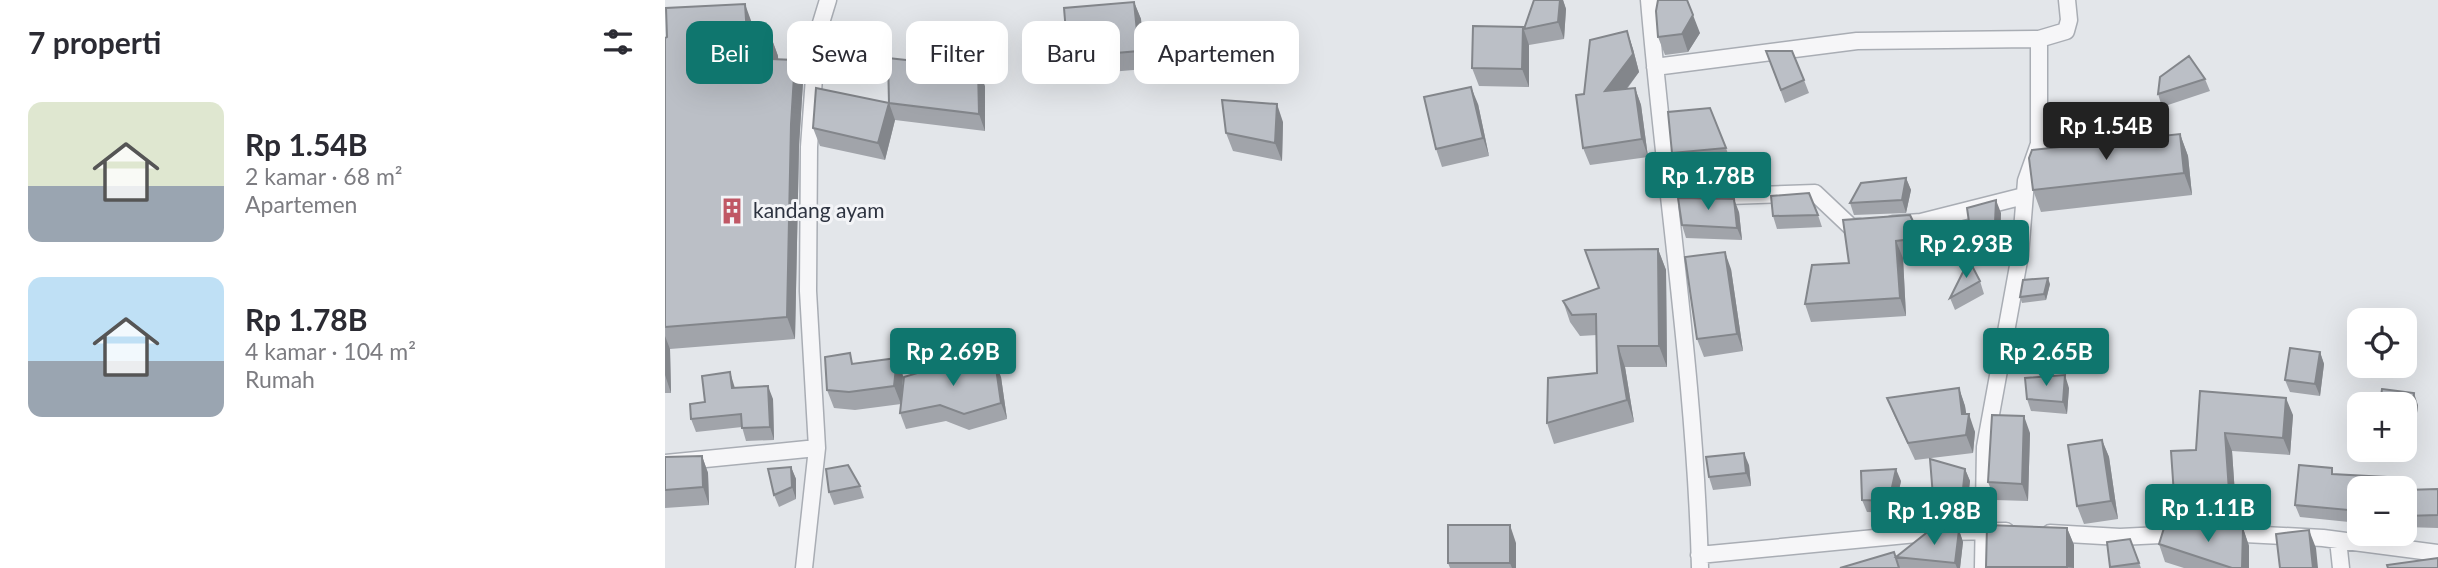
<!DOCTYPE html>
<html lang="id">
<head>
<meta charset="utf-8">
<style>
  :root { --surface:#fff; --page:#f7f7f7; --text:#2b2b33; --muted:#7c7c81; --accent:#0f766e }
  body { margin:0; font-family:Lato,sans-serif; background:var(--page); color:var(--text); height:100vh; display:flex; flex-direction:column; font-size:26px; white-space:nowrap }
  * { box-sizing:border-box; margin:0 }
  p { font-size:23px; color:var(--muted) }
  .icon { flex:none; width:38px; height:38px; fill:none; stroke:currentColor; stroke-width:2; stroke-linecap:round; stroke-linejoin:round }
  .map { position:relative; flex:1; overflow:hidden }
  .drawer { display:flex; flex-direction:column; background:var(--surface); width:665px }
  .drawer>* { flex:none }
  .top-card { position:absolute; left:21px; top:21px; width:665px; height:63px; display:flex; gap:14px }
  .buttons { position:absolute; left:1682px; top:308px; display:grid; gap:14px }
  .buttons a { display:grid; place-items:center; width:70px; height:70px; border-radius:14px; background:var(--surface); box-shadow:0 7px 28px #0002; font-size:35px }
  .price { position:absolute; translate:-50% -60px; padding:0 16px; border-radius:7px; background:var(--accent); color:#fff; font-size:23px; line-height:46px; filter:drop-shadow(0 2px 4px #0008) }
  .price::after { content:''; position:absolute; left:50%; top:42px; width:21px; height:16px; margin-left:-10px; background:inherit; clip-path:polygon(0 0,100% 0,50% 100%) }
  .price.active { background:#222; color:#fff }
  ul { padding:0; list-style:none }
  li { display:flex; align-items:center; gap:21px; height:175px; padding:0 28px }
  li span { display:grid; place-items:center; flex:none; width:196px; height:140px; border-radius:14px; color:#555 }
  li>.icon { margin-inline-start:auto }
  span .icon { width:84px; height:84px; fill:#fffc; stroke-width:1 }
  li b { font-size:30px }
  h2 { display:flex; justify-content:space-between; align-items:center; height:84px; padding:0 28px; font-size:30px }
  .chip { padding:0 24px; border-radius:14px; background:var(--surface); box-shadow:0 7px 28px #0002; font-size:24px; line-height:63px }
  .chip.active { background:var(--accent); color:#fff }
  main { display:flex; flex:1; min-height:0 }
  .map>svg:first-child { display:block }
</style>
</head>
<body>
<main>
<section class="drawer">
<h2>7 properti<svg class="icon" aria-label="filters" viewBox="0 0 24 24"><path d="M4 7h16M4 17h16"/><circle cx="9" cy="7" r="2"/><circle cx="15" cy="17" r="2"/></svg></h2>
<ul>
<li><span style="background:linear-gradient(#dfe7d0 60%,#9aa5b1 0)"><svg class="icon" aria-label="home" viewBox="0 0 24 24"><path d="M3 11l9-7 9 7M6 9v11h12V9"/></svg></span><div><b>Rp 1.54B</b><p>2 kamar · 68 m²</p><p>Apartemen</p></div></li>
<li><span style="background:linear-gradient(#bfe0f5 60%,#9aa5b1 0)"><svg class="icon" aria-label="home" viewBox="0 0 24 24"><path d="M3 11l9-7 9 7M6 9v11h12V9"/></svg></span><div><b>Rp 1.78B</b><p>4 kamar · 104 m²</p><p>Rumah</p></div></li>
</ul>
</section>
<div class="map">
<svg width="1773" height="568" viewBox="0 0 1773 568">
  <rect width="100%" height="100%" fill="#e3e6ea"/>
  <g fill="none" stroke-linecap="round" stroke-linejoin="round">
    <g stroke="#a9adb4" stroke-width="19">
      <path id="minor" d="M 984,0 C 1000,190 1030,377 1035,568
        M 990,67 L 1192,41 L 1374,39 L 1401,31 L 1404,20 L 1402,0
        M 1005,198 L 1150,193 L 1186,227 L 1195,227
        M 1228,224 L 1256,222 L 1359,196
        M 0,463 L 152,448
        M 1385,533 L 1455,537 L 1516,534
        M 1560,533 L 1658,538 L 1773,553
        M 1673,540 L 1676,568
        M 1034,555 L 1272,532 L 1341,531
        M 139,568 L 152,448 L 143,291 L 144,147 L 152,36 L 163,0
        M 1318,568 L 1320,447 L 1355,255 L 1361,181 L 1374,144 L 1374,39"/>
    </g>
    <use href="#minor" stroke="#f6f6f8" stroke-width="16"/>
  </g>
  <path fill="#a1a4aa" d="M 869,0 L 898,0 L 901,9 L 899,39 L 864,45 L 864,87 L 814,86 L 807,68 L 859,29 Z
    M 469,2 L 476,19 L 480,69 L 410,75 L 403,57 Z
    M 991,11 L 1035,33 L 1023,52 L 1000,55 L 993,37 Z
    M 88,26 L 89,34 L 105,34 L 113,56 L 113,60 L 138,82 L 134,146 L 130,339 L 5,349 L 6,393 L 0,393 L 0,38 Z
    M 962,31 L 968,49 L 974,72 L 962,89 L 970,88 L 976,105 L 983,157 L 925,165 L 918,148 L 919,94 Z
    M 1101,51 L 1139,80 L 1144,93 L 1120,103 Z
    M 1540,79 L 1545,91 L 1497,107 L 1493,94 Z
    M 320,86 L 320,131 L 230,120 L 220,160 L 155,146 L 148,128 L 224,103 Z
    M 813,104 L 824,156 L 777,167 L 771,149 Z
    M 618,122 L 617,161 L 568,151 L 561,133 Z
    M 1515,134 L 1523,156 L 1527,195 L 1376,212 L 1368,190 Z
    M 1061,148 L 1067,165 L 1014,171 L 1007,153 Z
    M 1241,178 L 1246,190 L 1241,213 L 1189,215 L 1185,203 Z
    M 1074,212 L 1077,240 L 1021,238 L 1017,225 Z
    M 1336,213 L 1335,236 L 1308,235 L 1304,222 Z
    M 1153,215 L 1157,227 L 1112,229 L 1108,216 Z
    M 1178,220 L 1256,238 L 1263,255 L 1238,258 L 1241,316 L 1146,322 L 1140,304 L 1184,263 Z
    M 993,249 L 1001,270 L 1002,367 L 960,367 L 969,422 L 889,444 L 882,423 L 932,373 L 932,335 L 915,336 L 905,322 L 898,301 L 934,288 Z
    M 1066,269 L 1078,351 L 1039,357 L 1032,339 Z
    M 1315,281 L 1319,294 L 1290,310 L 1285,298 Z
    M 1385,284 L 1381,300 L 1357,303 L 1355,297 Z
    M 1655,352 L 1659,364 L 1655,396 L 1625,392 L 1620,380 Z
    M 232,358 L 238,376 L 236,404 L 190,410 L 169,408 L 162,390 L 189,364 Z
    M 336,377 L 342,419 L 304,430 L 281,421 L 241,429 L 235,413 Z
    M 69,385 L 70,388 L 108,399 L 109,440 L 81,441 L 77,427 L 31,432 L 26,419 L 40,402 Z
    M 1294,388 L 1300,406 L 1301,414 L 1310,432 L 1308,453 L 1250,460 L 1229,415 L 1222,398 Z
    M 1404,388 L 1402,414 L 1366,411 L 1362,399 Z
    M 1535,391 L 1628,415 L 1625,455 L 1567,451 L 1571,509 L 1515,513 L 1509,495 L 1531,450 Z
    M 1740,404 L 1753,405 L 1748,444 L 1740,443 Z
    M 1365,433 L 1363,501 L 1330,500 L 1323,482 Z
    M 1437,440 L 1444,457 L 1453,519 L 1419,524 L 1412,506 Z
    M 37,456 L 43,473 L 44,505 L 0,508 L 0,457 Z
    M 1084,465 L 1086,486 L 1048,490 L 1044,477 Z
    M 126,467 L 131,479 L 131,499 L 114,507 L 109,495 Z
    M 1300,469 L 1305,481 L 1300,521 L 1273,521 L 1269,509 Z
    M 1669,474 L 1694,488 L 1694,523 L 1635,517 L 1630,505 Z
    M 1236,481 L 1229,513 L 1202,512 L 1197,500 Z
    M 195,486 L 199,498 L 169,505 L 164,492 Z
    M 1773,489 L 1773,528 L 1740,527 L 1740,490 Z
    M 1402,528 L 1409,545 L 1409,568 L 1321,568 L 1321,567 Z
    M 1578,528 L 1584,546 L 1584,568 L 1519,568 L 1500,562 L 1494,544 Z
    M 1294,530 L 1298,542 L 1295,568 L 1175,568 L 1231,557 Z
    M 1465,539 L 1476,568 L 1446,568 L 1442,542 Z
    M 851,543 L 851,568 L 785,568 L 783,563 Z"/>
  <path fill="#83868b" d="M 895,0 L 898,0 L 901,9 L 899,39 L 893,22 Z
    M 469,2 L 476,19 L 480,69 L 474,51 Z
    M 80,4 L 88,26 L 90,57 L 82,35 Z
    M 1028,15 L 1035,33 L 1023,52 L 1017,34 Z
    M 858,27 L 864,45 L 864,87 L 857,69 Z
    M 962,31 L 968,49 L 974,72 L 946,109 L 940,91 Z
    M 105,34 L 113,56 L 114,81 L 106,59 Z
    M 130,60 L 138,82 L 134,146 L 130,339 L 122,317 L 126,124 Z
    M 313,68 L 320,86 L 320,131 L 314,114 Z
    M 806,87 L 813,104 L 824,156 L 818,138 Z
    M 970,88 L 976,105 L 983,157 L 977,139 Z
    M 224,103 L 230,120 L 220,160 L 213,143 Z
    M 612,104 L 618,122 L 617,161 L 610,143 Z
    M 1515,134 L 1523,156 L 1527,195 L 1519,173 Z
    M 1241,178 L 1246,190 L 1241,213 L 1237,200 Z
    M 1069,199 L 1074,212 L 1077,240 L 1072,228 Z
    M 1331,200 L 1336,213 L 1335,236 L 1330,223 Z
    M 1231,241 L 1238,258 L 1241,316 L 1235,298 Z
    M 993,249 L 1001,270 L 1002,367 L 994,346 Z
    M 1060,252 L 1066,269 L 1078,351 L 1072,334 Z
    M 1383,278 L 1385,284 L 1381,300 L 1379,294 Z
    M 0,336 L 5,349 L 6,393 L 0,375 Z
    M 953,346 L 960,367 L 969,422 L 962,400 Z
    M 1655,352 L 1659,364 L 1655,396 L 1650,384 Z
    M 232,358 L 238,376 L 236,404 L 229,386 Z
    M 330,361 L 336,377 L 342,419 L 336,403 Z
    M 65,372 L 69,385 L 71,400 L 67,388 Z
    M 1400,375 L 1404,388 L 1402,414 L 1398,402 Z
    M 103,386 L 108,399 L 109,440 L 105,427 Z
    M 1294,388 L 1300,406 L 1303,425 L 1304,414 L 1310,432 L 1308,453 L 1301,435 L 1297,414 Z
    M 1749,393 L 1753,405 L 1748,444 L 1744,431 Z
    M 1621,398 L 1628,415 L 1625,455 L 1618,438 Z
    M 1359,416 L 1365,433 L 1363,501 L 1357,484 Z
    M 1560,433 L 1567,451 L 1571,509 L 1564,491 Z
    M 1437,440 L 1444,457 L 1453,519 L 1446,501 Z
    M 1079,453 L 1084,465 L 1086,486 L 1081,473 Z
    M 37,456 L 43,473 L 44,505 L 38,487 Z
    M 126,467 L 131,479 L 131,499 L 127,487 Z
    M 1231,469 L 1236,481 L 1229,513 L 1224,501 Z
    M 1300,469 L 1305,481 L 1300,521 L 1296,509 Z
    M 1721,477 L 1725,488 L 1720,488 Z
    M 845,525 L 851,543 L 851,568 L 847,568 L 845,563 Z
    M 1402,528 L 1409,545 L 1409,568 L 1402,567 Z
    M 1578,528 L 1584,546 L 1584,568 L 1577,568 Z
    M 1294,530 L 1298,542 L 1295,568 L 1292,568 L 1290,563 Z
    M 1644,530 L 1651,548 L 1653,568 L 1648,568 Z"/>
  <path fill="#bbbfc6" stroke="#83868b" stroke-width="2" d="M 869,0 L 895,0 L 893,22 L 859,29 Z
    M 993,0 L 1022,0 L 1028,15 L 1017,34 L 993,37 L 991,11 Z
    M 469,2 L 474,51 L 403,57 L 399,8 Z
    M 80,4 L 82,35 L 105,34 L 106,59 L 130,60 L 126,124 L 122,317 L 0,327 L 0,38 L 2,37 L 1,8 Z
    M 808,26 L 858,27 L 857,69 L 807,68 Z
    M 962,31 L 968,54 L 940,91 L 970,88 L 977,139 L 918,148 L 911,95 L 919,94 L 925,40 Z
    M 1101,51 L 1127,51 L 1139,80 L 1116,90 Z
    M 1524,56 L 1540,79 L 1493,94 L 1495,77 Z
    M 223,58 L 313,68 L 314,114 L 224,103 Z
    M 806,87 L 818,138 L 771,149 L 759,97 Z
    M 151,88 L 224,103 L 213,143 L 148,128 Z
    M 557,100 L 612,104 L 610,143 L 561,133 Z
    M 1045,108 L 1061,148 L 1007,153 L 1003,112 Z
    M 1515,134 L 1519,173 L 1368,190 L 1364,158 L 1367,150 Z
    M 1241,178 L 1237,200 L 1185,203 L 1196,183 Z
    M 1144,193 L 1153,215 L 1108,216 L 1106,196 Z
    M 1013,198 L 1069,199 L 1072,228 L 1017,225 Z
    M 1331,200 L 1330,223 L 1304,222 L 1302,208 Z
    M 1245,215 L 1256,238 L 1231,241 L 1235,298 L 1140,304 L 1147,265 L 1184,263 L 1178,220 Z
    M 993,249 L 994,346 L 953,346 L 962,400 L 882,423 L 883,378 L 932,373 L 931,314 L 907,315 L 898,301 L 934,288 L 920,250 Z
    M 1060,252 L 1072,334 L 1032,339 L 1020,257 Z
    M 1304,260 L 1315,281 L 1285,298 Z
    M 1383,278 L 1379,294 L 1355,297 L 1358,280 Z
    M 1625,348 L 1655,352 L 1650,384 L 1620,380 Z
    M 185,353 L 187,364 L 232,358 L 229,386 L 184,392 L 162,390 L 160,357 Z
    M 330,361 L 336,403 L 299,414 L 275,405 L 235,413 L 239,377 L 272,367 Z
    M 65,372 L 67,388 L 103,386 L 105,427 L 77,428 L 76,414 L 26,419 L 25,404 L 40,402 L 37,376 Z
    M 1400,375 L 1398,402 L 1362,399 L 1360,378 Z
    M 1294,388 L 1297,414 L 1304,414 L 1301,435 L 1243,443 L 1222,398 Z
    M 1717,389 L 1749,393 L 1744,431 L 1740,431 L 1740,404 L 1715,404 Z
    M 1535,391 L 1621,398 L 1618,438 L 1560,433 L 1564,491 L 1509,495 L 1506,451 L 1531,450 Z
    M 1327,415 L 1359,416 L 1357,484 L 1323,482 Z
    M 1437,440 L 1446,501 L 1412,506 L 1403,445 Z
    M 1079,453 L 1081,473 L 1044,477 L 1041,457 Z
    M 37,456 L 38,487 L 0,490 L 0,457 Z
    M 1265,459 L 1300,469 L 1296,509 L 1269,509 Z
    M 183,465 L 195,486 L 164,492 L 161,469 Z
    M 1634,465 L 1667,468 L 1667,474 L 1721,477 L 1720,488 L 1694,488 L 1694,511 L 1630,505 Z
    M 126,467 L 127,487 L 109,495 L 103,469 Z
    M 1231,469 L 1224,501 L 1197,500 L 1196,471 Z
    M 1773,489 L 1773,515 L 1740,516 L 1740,490 Z
    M 783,525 L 845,525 L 845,563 L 783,563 Z
    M 1322,525 L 1402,528 L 1402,567 L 1321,567 Z
    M 1499,528 L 1578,528 L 1577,568 L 1567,568 L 1494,544 Z
    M 1265,530 L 1294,530 L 1290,563 L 1231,557 Z
    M 1644,530 L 1648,568 L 1615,568 L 1611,534 Z
    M 1465,539 L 1474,563 L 1445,567 L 1442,542 Z
    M 1229,552 L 1234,568 L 1175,568 Z
    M 1773,558 L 1773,568 L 1723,568 L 1722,565 Z"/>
  <defs>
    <g id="building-bare" transform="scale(2.1)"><path d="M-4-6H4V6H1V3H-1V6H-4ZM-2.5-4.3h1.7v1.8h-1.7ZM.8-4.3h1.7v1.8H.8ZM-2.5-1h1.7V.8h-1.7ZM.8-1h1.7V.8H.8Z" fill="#c05765" stroke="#f3f4f7" stroke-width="2.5" paint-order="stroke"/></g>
  </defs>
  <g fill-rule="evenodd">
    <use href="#building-bare" x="67" y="211"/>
  </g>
  <g text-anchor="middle" stroke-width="6" stroke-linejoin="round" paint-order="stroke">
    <g font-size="21" fill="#2d3340" stroke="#f3f4f7" text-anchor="start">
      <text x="88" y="218">kandang ayam</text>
    </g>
  </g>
</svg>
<div class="buttons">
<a><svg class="icon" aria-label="locate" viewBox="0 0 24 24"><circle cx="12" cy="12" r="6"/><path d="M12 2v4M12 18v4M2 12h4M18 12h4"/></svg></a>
<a>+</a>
<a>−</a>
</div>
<b class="price active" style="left:1441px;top:162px">Rp 1.54B</b>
<b class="price" style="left:1043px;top:212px">Rp 1.78B</b>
<b class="price" style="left:1301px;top:280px">Rp 2.93B</b>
<b class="price" style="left:288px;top:388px">Rp 2.69B</b>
<b class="price" style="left:1381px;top:388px">Rp 2.65B</b>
<b class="price" style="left:1543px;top:544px">Rp 1.11B</b>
<b class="price" style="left:1269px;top:547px">Rp 1.98B</b>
<div class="top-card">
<a class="chip active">Beli</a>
<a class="chip">Sewa</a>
<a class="chip">Filter</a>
<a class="chip">Baru</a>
<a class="chip">Apartemen</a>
</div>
</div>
</main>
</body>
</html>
